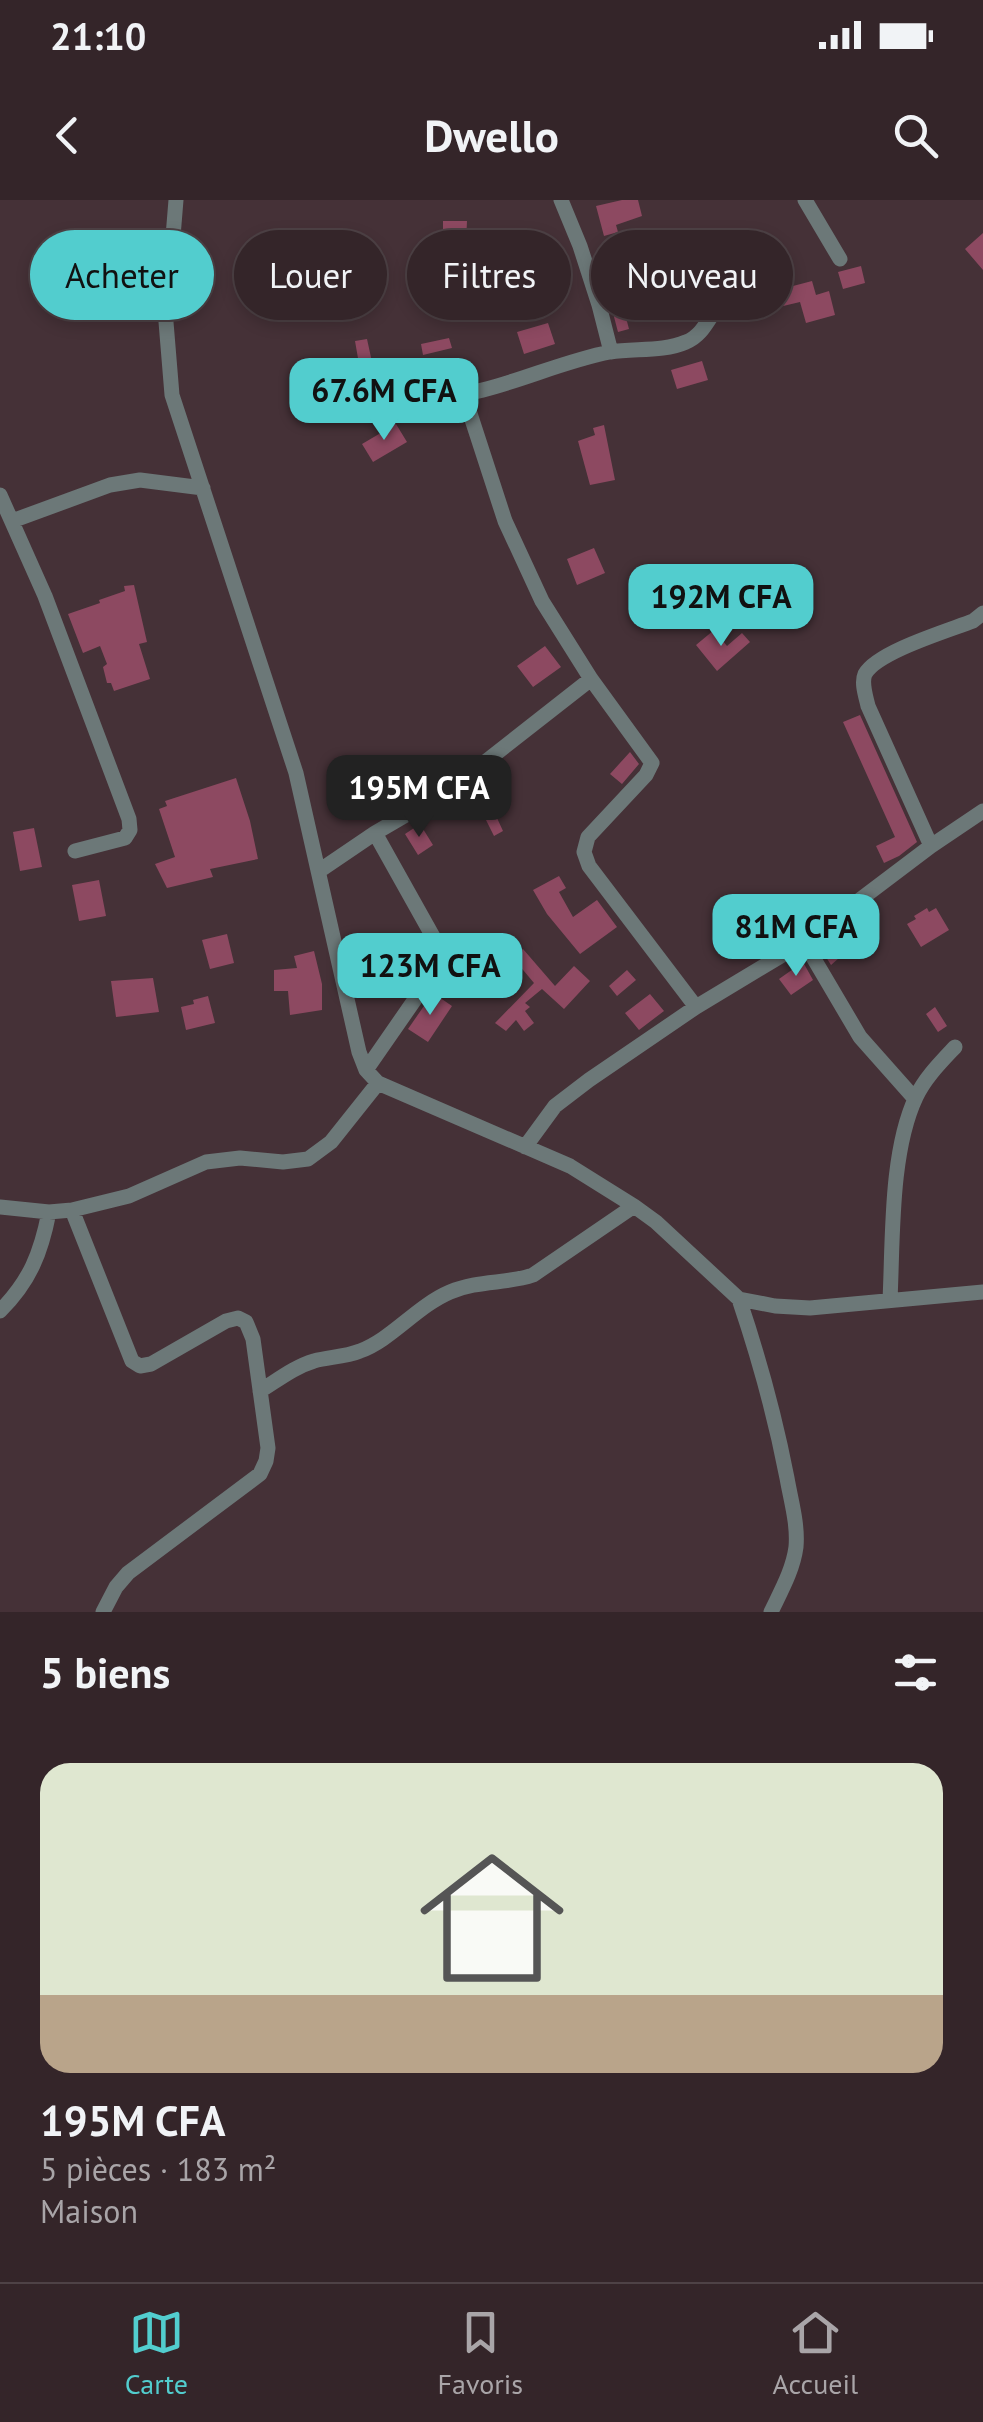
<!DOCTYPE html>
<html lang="fr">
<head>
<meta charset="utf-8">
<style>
  :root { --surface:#342529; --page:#3f3135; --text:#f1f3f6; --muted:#a9a5a8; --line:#4e4246; --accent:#52cdce }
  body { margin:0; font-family:"PT Sans",sans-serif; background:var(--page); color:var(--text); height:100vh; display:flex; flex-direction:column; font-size:38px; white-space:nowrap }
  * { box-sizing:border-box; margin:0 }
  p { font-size:32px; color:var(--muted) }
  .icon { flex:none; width:55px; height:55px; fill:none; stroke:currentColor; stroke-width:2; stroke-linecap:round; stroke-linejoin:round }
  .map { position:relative; height:1412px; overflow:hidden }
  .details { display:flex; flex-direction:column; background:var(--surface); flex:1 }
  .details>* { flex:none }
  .banner { position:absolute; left:30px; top:30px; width:925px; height:90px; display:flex; gap:20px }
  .price { position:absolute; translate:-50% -85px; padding:0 22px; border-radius:20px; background:var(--accent); color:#111; font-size:32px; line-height:65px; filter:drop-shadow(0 2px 5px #0008) }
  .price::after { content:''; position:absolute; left:50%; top:60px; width:30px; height:22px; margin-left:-15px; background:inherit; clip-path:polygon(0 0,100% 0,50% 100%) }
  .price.current { background:#222; color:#fff }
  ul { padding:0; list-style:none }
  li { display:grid; align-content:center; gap:20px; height:530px; padding:0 40px }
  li+li { border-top:2px solid var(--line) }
  li span { display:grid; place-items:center; height:310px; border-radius:30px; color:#555 }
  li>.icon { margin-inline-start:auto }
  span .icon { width:180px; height:180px; fill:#fffc; stroke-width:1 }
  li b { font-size:42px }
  h2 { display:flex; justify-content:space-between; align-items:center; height:120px; padding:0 40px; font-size:42px }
  .tag { padding:0 35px; border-radius:45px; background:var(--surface); box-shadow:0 5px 15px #0003,0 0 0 2px var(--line); font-size:35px; line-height:90px }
  .tag.current { background:var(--accent); color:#111 }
  .status { display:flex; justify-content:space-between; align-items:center; height:70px; padding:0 50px; background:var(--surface); direction:ltr }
  .status svg { height:28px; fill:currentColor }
  header { display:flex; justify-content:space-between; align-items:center; height:130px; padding:0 40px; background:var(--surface); font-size:45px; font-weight:800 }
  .dock { display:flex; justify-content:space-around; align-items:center; height:140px; border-top:2px solid var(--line); background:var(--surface); font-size:28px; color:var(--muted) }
  .dock a { display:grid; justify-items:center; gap:5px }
  .dock .current { color:var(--accent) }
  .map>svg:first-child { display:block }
</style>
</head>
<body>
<div class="status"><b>21:10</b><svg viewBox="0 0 49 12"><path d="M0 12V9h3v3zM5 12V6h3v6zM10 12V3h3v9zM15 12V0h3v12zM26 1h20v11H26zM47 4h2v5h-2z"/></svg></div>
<header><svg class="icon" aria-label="back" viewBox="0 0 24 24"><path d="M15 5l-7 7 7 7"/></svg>Dwello<svg class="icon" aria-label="search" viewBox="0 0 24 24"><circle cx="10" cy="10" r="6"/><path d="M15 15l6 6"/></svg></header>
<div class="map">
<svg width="983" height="1412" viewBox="0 0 983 1412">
  <rect width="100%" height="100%" fill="#453137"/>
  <path fill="#8d4961" d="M 622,0 L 638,0 L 642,16 L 616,25 L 618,32 L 604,36 L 596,6 Z
    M 443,21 L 467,21 L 466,43 L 443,42 Z
    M 983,33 L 983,70 L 965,49 Z
    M 717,48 L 723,69 L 701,76 L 694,55 Z
    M 736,56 L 747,81 L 734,87 L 723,62 Z
    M 378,60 L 380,82 L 330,88 L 328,78 L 304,80 L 302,68 Z
    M 861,66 L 865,83 L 843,89 L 838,72 Z
    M 697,70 L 705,99 L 686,104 L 679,75 Z
    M 812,81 L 816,95 L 829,91 L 835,115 L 806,123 L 800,102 L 779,107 L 774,91 Z
    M 624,110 L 629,129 L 618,132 L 613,113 Z
    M 548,123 L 555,144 L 524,154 L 517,132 Z
    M 449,138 L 452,148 L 423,155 L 421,144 Z
    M 367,139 L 372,162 L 359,164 L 355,141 Z
    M 350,160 L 353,172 L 347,180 L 331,184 L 327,165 Z
    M 702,161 L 708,180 L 677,189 L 671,170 Z
    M 435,165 L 439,179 L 426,183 L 422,171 Z
    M 364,196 L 370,209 L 352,217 L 346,204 Z
    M 396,224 L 407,242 L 373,262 L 362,244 Z
    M 604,225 L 615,280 L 590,285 L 578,241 L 595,235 L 593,228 Z
    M 594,348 L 605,373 L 577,385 L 567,359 Z
    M 727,384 L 732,395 L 704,406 L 700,394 Z
    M 134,385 L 147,442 L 139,444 L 150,479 L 114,491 L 111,483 L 107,483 L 103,467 L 107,464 L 100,446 L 83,453 L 68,414 L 100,403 L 99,400 L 125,391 L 124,386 Z
    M 714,430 L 727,446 L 742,433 L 750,442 L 717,471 L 696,445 Z
    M 545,446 L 561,467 L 533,487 L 517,466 Z
    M 860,515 L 917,642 L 899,656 L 884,663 L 876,646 L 895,637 L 843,522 Z
    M 630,552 L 639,564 L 622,584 L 610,574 Z
    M 236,578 L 250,621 L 258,659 L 210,669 L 213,677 L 167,688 L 155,664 L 175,657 L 159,609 L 167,606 L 165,601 Z
    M 485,592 L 503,631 L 494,636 L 483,614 L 477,618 L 468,601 Z
    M 420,624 L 433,645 L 418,655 L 405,634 Z
    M 34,628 L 42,667 L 20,671 L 13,632 Z
    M 559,676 L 566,688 L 559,692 L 573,717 L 597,700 L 617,727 L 580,754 L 547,714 L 533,690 Z
    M 99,680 L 106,716 L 79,721 L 72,685 Z
    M 927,708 L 929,712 L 936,708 L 949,730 L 921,747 L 907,724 L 916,719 L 914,716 Z
    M 851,722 L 864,736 L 831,765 L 821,749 Z
    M 227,734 L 234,763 L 210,769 L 202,740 Z
    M 523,749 L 555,786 L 574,766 L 590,781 L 564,809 L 542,789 L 525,803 L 530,807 L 525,811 L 534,823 L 524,831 L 516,820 L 506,831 L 495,823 L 534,783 L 513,758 Z
    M 314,751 L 322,784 L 322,810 L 290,815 L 288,791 L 274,791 L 274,770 L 297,768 L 294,756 Z
    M 803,762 L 813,780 L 791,795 L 779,779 Z
    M 627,770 L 636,780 L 617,796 L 609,786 Z
    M 153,778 L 159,812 L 116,817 L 111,781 Z
    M 433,793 L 452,806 L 428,842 L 408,829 Z
    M 650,794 L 664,811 L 639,830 L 625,813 Z
    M 208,796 L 215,823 L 186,830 L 181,807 L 194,804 L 193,800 Z
    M 935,807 L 947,826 L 938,832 L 926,814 Z"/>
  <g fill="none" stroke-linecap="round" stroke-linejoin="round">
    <path stroke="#6c7878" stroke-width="15" d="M 176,0 L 166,122 L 172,195 L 296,573 L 359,852 L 366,870 L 378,883 L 570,966 L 634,1006 L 656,1022 L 739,1099 L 775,1106 L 810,1108 L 983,1092
      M 561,0 L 580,46 L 599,105 L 611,152
      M 805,0 L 840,59
      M 358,182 C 379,189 402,199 425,198 C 489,198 548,164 610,152 C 635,148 663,152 686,142 C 701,136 707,122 716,109
      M 464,195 L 505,321 L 542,401 L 591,479 L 652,563 L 646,575 L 588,637 L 584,652 L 589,666 L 696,807
      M 0,295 L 45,396 L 129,619 L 130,630 L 125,638 L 75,651
      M 12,321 L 110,285 L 140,280 L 203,288
      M 931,646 L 868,506 C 866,497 861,483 865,474 C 877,452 947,431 973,421 L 983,413
      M 319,671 L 375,633 L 452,588 L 591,479
      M 804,742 L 860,837 L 915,899
      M 366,870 L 436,769 L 436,742 L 375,633
      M 525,947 L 555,906 L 589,880 L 696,807 L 804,742 L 931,646 L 983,611
      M 0,1007 L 49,1012 L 72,1010 L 129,996 L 206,962 L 240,958 L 283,962 L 308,959 L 331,942 L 378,883
      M 72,1010 L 132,1161 L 140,1166 L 151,1164 L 226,1121 L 238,1118 L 246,1122 L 253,1139 L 268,1248 L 266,1261 L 260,1274 L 128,1373 L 116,1387 L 103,1412
      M 739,1099 C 759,1158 775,1216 787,1278 C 791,1301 798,1324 796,1347 C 793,1370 781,1391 771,1412
      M 890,1100 C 893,1039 890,952 916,897 C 925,878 940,863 955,847
      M 0,1111 C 30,1081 41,1053 49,1012
      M 260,1191 C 278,1180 294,1167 314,1161 C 329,1157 345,1157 360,1151 C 391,1140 417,1106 450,1092 C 478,1080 507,1084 533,1075 L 634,1006"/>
  </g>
</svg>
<b class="price" style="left:384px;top:243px">67.6M CFA</b>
<b class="price" style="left:721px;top:449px">192M CFA</b>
<b class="price current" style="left:419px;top:640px">195M CFA</b>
<b class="price" style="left:796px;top:779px">81M CFA</b>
<b class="price" style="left:430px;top:818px">123M CFA</b>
<div class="banner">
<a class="tag current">Acheter</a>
<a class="tag">Louer</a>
<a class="tag">Filtres</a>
<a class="tag">Nouveau</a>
</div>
</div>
<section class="details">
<h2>5 biens<svg class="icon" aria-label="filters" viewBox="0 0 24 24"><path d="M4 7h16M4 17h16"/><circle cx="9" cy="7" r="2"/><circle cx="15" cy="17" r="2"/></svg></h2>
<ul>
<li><span style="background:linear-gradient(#dfe7d0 75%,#b9a48a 0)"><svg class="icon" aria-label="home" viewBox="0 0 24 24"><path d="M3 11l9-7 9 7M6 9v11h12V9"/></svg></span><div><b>195M CFA</b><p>5 pièces · 183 m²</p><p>Maison</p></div></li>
</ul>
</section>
<nav class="dock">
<a class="current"><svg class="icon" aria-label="map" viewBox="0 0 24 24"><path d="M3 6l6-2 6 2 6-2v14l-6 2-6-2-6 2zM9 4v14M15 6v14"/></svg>Carte</a>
<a><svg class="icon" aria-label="saved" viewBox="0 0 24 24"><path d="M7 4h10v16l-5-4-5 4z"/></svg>Favoris</a>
<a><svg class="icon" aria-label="home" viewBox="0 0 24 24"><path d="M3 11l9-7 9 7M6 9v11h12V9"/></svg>Accueil</a>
</nav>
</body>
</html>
